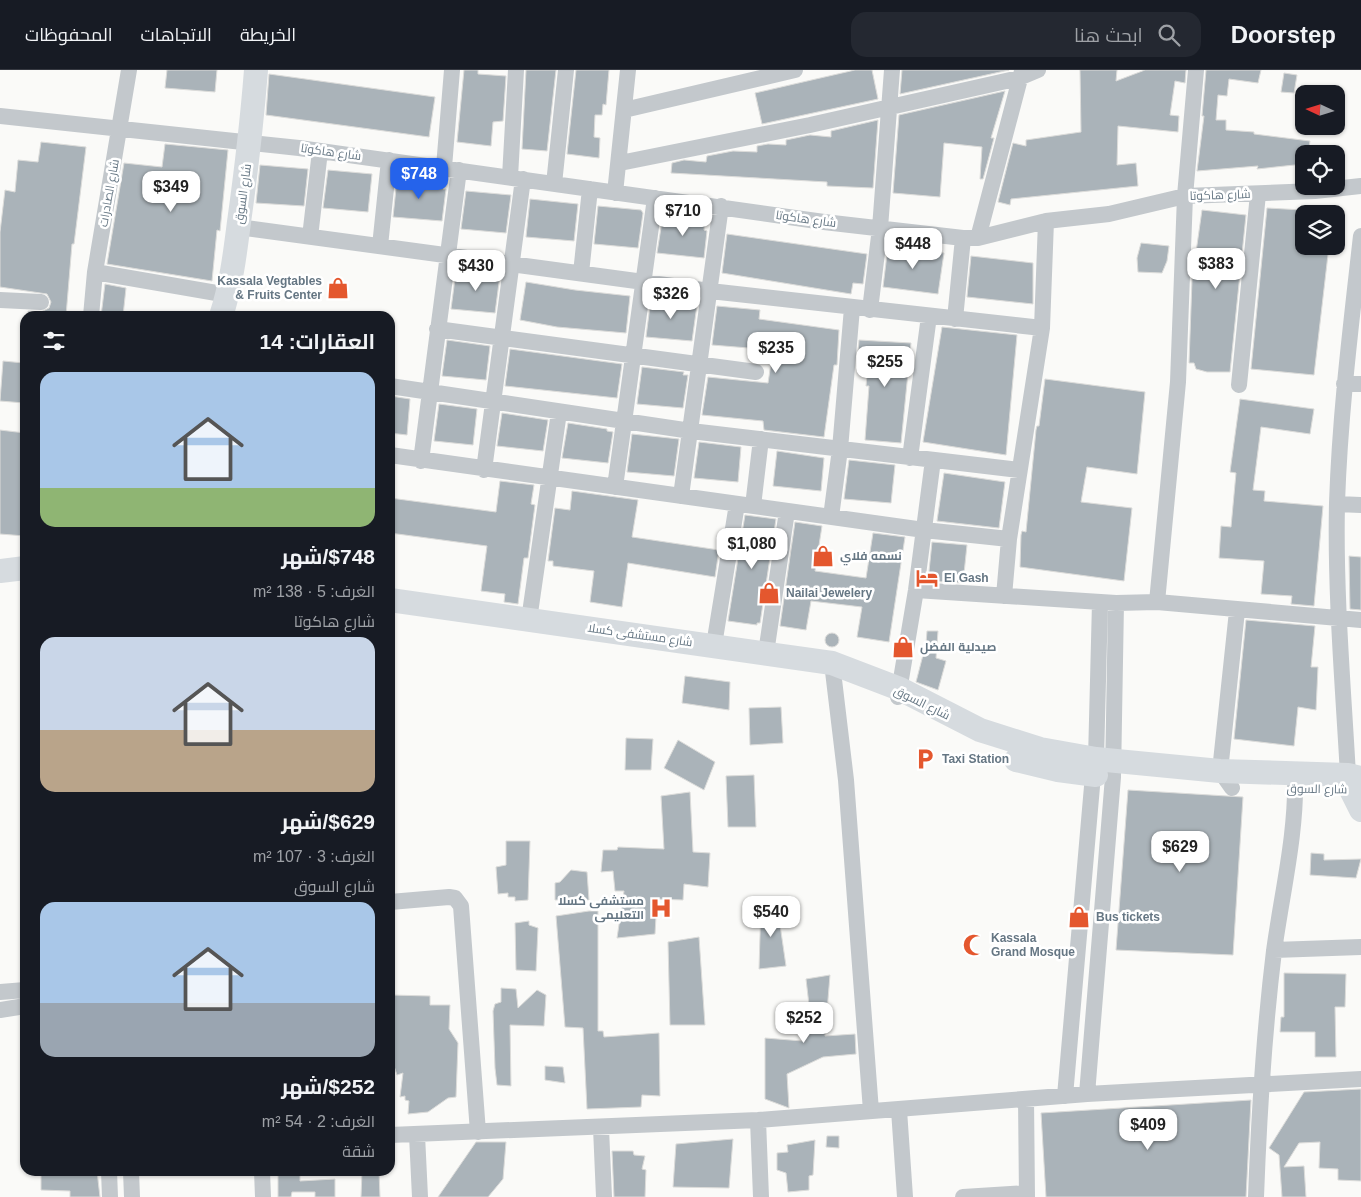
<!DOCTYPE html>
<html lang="ar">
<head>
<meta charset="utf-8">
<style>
  :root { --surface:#171b24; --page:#242831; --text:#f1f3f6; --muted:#9ea1a6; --line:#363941; --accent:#2563eb }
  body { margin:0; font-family:Helvetica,Cairo,sans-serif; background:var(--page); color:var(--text); direction:rtl; height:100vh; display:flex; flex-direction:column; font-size:19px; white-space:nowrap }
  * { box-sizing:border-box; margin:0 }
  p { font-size:16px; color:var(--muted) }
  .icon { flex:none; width:28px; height:28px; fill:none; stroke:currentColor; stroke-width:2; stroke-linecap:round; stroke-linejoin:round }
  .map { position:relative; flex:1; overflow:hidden; direction:ltr }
  .side { position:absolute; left:20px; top:241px; width:375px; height:865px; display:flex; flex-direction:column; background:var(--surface); border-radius:15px; box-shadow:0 1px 4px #0004; direction:rtl }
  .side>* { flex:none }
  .needle { width:32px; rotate:274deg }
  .controls { position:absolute; left:1295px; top:15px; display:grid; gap:10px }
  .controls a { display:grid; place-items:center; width:50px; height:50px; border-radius:10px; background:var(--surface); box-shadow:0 1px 4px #0004; font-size:25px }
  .price { position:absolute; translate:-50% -42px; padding:0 11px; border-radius:10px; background:#fff; color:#222; font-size:16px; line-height:32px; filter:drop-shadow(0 1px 2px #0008) }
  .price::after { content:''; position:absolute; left:50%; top:30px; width:15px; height:11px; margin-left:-8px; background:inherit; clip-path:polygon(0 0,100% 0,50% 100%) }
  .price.on { background:var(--accent); color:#fff }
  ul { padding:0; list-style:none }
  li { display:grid; align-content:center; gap:10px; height:265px; padding:0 20px }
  li span { display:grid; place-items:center; height:155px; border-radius:15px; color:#555 }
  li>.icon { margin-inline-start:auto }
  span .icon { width:90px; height:90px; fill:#fffc; stroke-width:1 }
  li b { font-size:21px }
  h2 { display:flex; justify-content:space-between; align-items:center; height:60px; padding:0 20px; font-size:21px }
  header { display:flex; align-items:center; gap:30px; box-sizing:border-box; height:70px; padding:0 25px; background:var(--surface); border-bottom:1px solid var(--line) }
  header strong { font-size:24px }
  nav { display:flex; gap:28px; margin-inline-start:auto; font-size:18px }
  .search { width:350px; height:45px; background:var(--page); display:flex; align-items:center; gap:12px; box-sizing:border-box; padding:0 18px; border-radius:15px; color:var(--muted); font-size:19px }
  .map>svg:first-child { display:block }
</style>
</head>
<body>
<header>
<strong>Doorstep</strong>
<div class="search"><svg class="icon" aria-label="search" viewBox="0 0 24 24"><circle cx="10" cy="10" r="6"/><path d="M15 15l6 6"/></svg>ابحث هنا</div>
<nav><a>الخريطة</a><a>الاتجاهات</a><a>المحفوظات</a></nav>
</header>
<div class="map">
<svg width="1361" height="1127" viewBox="0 0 1361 1127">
  <rect width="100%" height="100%" fill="#fafaf8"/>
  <path fill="#aab3b9" stroke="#dcdcda" d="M 167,0 L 217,0 L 215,22 L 165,18 Z
    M 464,0 L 478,0 L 478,4 L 506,6 L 503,51 L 493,52 L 491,76 L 457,72 Z
    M 526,0 L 556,0 L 547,81 L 522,79 Z
    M 576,0 L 609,0 L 606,35 L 603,34 L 602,45 L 595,45 L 594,67 L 600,68 L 599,88 L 567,84 Z
    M 855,0 L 872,0 L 878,29 L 762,54 L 755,23 Z
    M 902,0 L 1009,0 L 900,24 Z
    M 1080,0 L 1117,0 L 1116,11 L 1145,0 L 1186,0 L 1185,13 L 1175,11 L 1170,45 L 1179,46 L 1178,62 L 1118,56 L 1117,95 L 1136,93 L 1138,116 L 1011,129 L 1010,135 L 998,132 L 1013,73 L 1026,76 L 1026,70 L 1081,62 Z
    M 1206,0 L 1261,0 L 1258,13 L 1229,9 L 1227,26 L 1218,25 L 1216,50 L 1226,50 L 1226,60 L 1254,62 L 1254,64 L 1310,71 L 1308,84 L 1304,84 L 1304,94 L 1257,99 L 1258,96 L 1197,101 L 1204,46 L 1202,46 Z
    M 1284,3 L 1297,5 L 1294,23 L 1281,22 Z
    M 269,4 L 435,27 L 429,67 L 266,45 Z
    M 1005,21 L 991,68 L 994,68 L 983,109 L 980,109 L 982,77 L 944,73 L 940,127 L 893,123 L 899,45 Z
    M 878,50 L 873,118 L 827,116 L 827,112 L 671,103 L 672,93 L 684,90 L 706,92 L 707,86 L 733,81 L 757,82 L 757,76 L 768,74 L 786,75 L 786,70 L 810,65 L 831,67 L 831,61 Z
    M 41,72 L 86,77 L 74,174 L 72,174 L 66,246 L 28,246 L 28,241 L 41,242 L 49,238 L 51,232 L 47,224 L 0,217 L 0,162 L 5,120 L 15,122 L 18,90 L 38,92 Z
    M 165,74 L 228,80 L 220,161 L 217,160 L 212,211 L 107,194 L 124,93 L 162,97 Z
    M 260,95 L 308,99 L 304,136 L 256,133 Z
    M 328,100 L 372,104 L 368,142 L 323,138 Z
    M 397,109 L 443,113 L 443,119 L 446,119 L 442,151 L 393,147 Z
    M 466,121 L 511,125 L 506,163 L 461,159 Z
    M 530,129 L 578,134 L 574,171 L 526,167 Z
    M 598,136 L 641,140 L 643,143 L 638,178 L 594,174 Z
    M 1267,138 L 1304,140 L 1304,176 L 1329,176 L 1314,305 L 1251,299 Z
    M 1202,140 L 1246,145 L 1230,302 L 1207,302 L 1196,299 L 1194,293 L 1189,293 L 1192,210 Z
    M 663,145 L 705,149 L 704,160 L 707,161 L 704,188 L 657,183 Z
    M 727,164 L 867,184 L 863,214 L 853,213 L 851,224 L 722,203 Z
    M 1141,173 L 1169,176 L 1167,191 L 1162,203 L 1138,202 L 1137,188 Z
    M 888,176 L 944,183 L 938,224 L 883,217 Z
    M 971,186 L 1033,193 L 1033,234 L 967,227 Z
    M 456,201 L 500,205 L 495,243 L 451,239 Z
    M 526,212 L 575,220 L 630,226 L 626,263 L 557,257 L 520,250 Z
    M 105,214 L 126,218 L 123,246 L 101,246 Z
    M 651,228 L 697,235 L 692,271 L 646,267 Z
    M 717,236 L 760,240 L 759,249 L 839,260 L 837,295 L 834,295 L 824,367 L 764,360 L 763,351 L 702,345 L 708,307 L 768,313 L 773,280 L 712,275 Z
    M 942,257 L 1017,265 L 1006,385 L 923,372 Z
    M 447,270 L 490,276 L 486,310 L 442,306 Z
    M 859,270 L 911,273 L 901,373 L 865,370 L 869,316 L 866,316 L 867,305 L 863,305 L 864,297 L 857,297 Z
    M 510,279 L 622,294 L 617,328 L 505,316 Z
    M 3,291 L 24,293 L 21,318 L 25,319 L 24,333 L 0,331 Z
    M 642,297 L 684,302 L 683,305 L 688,305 L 683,338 L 637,334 Z
    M 1045,309 L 1145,322 L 1137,404 L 1087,397 L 1081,432 L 1132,438 L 1124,511 L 1020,497 L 1021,465 L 1022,461 L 1026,462 L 1036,360 L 1037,356 L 1039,356 Z
    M 390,326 L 410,329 L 407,365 L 390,363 Z
    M 1240,329 L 1314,339 L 1310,364 L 1261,357 L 1253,420 L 1265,421 L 1264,431 L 1323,436 L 1314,536 L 1291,534 L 1292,526 L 1261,524 L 1264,491 L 1219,488 L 1221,456 L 1231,457 L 1236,403 L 1230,402 Z
    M 439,334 L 477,339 L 473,375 L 434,371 Z
    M 502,343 L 548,350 L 543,381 L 497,376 Z
    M 568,353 L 607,359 L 607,361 L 613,362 L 608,393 L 562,388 Z
    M 0,360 L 25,363 L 25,466 L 0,464 Z
    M 632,364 L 679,369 L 674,406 L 627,402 Z
    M 699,372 L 741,377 L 738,412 L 694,408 Z
    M 777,381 L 824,388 L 821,421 L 773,416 Z
    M 849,390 L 895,395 L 891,433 L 844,429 Z
    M 944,403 L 1005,412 L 999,458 L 937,451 Z
    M 500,411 L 534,415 L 531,434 L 535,435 L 528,488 L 524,488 L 518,534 L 504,532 L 505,524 L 481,521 L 487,476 L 390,463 L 390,428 L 496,442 Z
    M 572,421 L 638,430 L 632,467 L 719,480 L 715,507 L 628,493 L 622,537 L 590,532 L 594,501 L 553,496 L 553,491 L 548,491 L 555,438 L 570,440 Z
    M 745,445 L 776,449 L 760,553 L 757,553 L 757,555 L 728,551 Z
    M 795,452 L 822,456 L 815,501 L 866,508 L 873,463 L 905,467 L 889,572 L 857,567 L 862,537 L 811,531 L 806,560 L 780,556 Z
    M 932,472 L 967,475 L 963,513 L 928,511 Z
    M 1349,486 L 1361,487 L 1361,540 L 1350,539 Z
    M 1246,550 L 1315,556 L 1311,597 L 1318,597 L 1316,640 L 1298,637 L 1294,676 L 1234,669 Z
    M 927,561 L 938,561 L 936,588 L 946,591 L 938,620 L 916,612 L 923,585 L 925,586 Z
    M825 570a7 7 0 1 1 14 0a7 7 0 1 1-14 0Z
    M 685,606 L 730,612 L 729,640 L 682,633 Z
    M 781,637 L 783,673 L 750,675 L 749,638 Z
    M 626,668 L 653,669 L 651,700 L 625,700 Z
    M 678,670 L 715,692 L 704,720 L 664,698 Z
    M 754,705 L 756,757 L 728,757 L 726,706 Z
    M 1128,720 L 1243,727 L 1233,885 L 1116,880 Z
    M 690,722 L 693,782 L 710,783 L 708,817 L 684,814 L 683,830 L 657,829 L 655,864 L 617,868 L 624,821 L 615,821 L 613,801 L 601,802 L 603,780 L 617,780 L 618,777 L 664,779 L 661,726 Z
    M 506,771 L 530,771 L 528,830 L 515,831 L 515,827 L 508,827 L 508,823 L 498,824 L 496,797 L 506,795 Z
    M 1311,783 L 1324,784 L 1324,790 L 1361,789 L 1356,808 L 1310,805 Z
    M 571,800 L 587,802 L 589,830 L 555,830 L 555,813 L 560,812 Z
    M 761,833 L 777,834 L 786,896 L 759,899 Z
    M 589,841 L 598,841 L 598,961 L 603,961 L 604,967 L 659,963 L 660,1026 L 642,1025 L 641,1037 L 587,1039 L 583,958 L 565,957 L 556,846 Z
    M 529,851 L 529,855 L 538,858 L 536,901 L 516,900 L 515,853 Z
    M 699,867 L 705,955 L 670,955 L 668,872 Z
    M 1284,903 L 1346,904 L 1345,937 L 1335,937 L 1336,987 L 1315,987 L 1315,962 L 1280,962 L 1281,947 L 1284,947 Z
    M 830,905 L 825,966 L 855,964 L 856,984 L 823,987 L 787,1004 L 789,1038 L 765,1029 L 765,968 L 803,971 L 804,935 L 809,935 L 806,909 Z
    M 501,918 L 516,919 L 518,938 L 537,920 L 546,925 L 544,956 L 510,955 L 511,1016 L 497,1015 L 495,998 L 493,941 L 495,934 L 501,932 Z
    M 390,925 L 430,926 L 430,935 L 450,935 L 449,959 L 458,973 L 456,1027 L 448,1028 L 428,1042 L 408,1044 L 409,1031 L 405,1030 L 405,1026 L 400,1027 L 403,1003 L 397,1005 L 393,993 L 390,992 Z
    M 545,996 L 563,997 L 565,1013 L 545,1010 Z
    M 1361,1019 L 1361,1111 L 1338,1110 L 1338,1099 L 1319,1098 L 1320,1072 L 1299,1073 L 1284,1097 L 1304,1096 L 1306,1127 L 1282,1127 L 1279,1085 L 1269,1078 L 1304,1022 Z
    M 1251,1030 L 1246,1127 L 1046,1127 L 1041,1043 Z
    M 827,1066 L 839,1066 L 839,1078 L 826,1077 Z
    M 733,1069 L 729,1118 L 673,1117 L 676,1074 Z
    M 815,1070 L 813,1105 L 809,1106 L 809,1120 L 788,1122 L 786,1103 L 777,1100 L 777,1083 L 788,1082 L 787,1075 Z
    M 476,1072 L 506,1072 L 503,1109 L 488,1127 L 438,1127 Z
    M 612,1081 L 633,1081 L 634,1085 L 645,1086 L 642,1099 L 646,1100 L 645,1127 L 614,1127 Z
    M 70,1101 L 97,1101 L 100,1127 L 70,1127 L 70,1121 L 41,1120 L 41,1105 L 70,1105 Z
    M 278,1101 L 297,1101 L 297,1104 L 300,1104 L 300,1111 L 335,1109 L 335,1127 L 315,1127 L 315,1122 L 292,1122 L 291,1127 L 278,1127 Z
    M 362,1101 L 379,1101 L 380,1127 L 361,1127 Z"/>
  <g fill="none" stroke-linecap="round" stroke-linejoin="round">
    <path stroke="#c3c8cc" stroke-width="16" d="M 624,40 L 795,0
      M 0,46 L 299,78 L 824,152 L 963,168 L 978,168 L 1046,151 L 1109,144 L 1185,126 L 1315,121 L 1361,116
      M 620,93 L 810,55 L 1019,8 L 1038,0
      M 444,97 L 452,0
      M 510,107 L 516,0
      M 554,114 L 566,0
      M 615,123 L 628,0
      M 238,157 L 710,221 L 1042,258
      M 310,167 L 320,81
      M 978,168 L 1022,1
      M 380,176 L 389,90
      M 95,202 L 228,225
      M 581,203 L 590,119
      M 0,230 L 41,232
      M 870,240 L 880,158 L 892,0
      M 91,246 L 95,202 L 129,0
      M 955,249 L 963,168
      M 437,259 L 756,302
      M 1344,314 L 1361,314
      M 1239,315 L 1258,124
      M 390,316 L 691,361 L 1019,400
      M 390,385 L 924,460 L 1009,469
      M 910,388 L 929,246
      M 421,391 L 459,100
      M 484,400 L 523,109
      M 615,417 L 655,128
      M 681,426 L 721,136
      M 1337,434 L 1361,435
      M 753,436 L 761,369
      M 831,447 L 840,379 L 852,238
      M 916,520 L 1116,533 L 1157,532 L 1361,550
      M 1004,526 L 1009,469 L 1042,258 L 1046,151
      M 1157,532 L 1178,312 L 1185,126 L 1196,0
      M 529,550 L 559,342
      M 714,575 L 737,434
      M 766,583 L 787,441
      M 832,593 L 846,710 L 871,1041
      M 898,627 L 916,520 L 933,390
      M 1348,705 C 1343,615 1335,523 1337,433 C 1340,343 1351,255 1361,166
      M 1232,718 L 1220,701 L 1237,541
      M 390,832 L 449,827 L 455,828 L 461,836 L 478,1062
      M 1274,880 L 1361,877
      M 0,922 L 25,920
      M 0,940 L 25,936
      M 1087,1024 L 1113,707 L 1116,533
      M 1065,1026 L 1093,705 L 1096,689 L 1100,532
      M 1026,1029 L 1027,1127
      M 899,1040 L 905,1127
      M 758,1050 L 761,1127
      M 601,1058 L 604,1127
      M 390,1065 L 758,1050 L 1087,1024 L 1361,1009
      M 417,1065 L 420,1127
      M 109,1101 L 110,1127
      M 131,1101 L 132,1127
      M 262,1101 L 263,1127
      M 963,1127 L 1027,1123
      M 1256,1127 C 1259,1044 1264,963 1274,881 C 1282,822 1297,763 1295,703"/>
    <path stroke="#d6dbdf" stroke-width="24" d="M 221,246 C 231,216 235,184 239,152 C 246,102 252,51 256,0
      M 0,501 L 25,498
      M 390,530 L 832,593 L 900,619 L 980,660 L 1040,679 L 1096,689 L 1220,701 L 1348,705 L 1361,708
      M 1016,690 L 1058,700 L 1096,705
      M 1348,705 L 1351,720 L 1361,740"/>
  </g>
  <defs>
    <g id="shop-bare" transform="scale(1.725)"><path d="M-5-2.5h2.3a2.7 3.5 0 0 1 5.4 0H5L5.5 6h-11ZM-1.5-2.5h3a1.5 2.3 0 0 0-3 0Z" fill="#e4572e" stroke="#fff" stroke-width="2.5" paint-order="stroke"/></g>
    <g id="hotel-bare" transform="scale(1.725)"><path d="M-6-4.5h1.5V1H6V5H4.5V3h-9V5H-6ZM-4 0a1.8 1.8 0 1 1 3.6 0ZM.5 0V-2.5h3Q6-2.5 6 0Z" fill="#e4572e" stroke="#fff" stroke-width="2.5" paint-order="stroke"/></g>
    <g id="parking-bare" transform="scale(1.725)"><path d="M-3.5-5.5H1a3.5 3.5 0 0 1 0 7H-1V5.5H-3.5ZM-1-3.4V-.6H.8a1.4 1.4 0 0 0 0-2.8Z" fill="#e4572e" stroke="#fff" stroke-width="2.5" paint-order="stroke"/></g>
    <g id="hospital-bare" transform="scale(1.725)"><path d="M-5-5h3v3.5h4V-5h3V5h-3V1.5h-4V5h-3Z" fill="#e4572e" stroke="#fff" stroke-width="2.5" paint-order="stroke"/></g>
    <g id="mosque-bare" transform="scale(1.725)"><path d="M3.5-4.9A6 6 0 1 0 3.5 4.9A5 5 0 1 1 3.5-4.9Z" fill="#e4572e" stroke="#fff" stroke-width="2.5" paint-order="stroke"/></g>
  </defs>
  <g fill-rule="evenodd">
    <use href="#shop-bare" x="338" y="218"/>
    <use href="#shop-bare" x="823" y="486"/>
    <use href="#hotel-bare" x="927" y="508"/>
    <use href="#shop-bare" x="769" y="523"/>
    <use href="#shop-bare" x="903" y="577"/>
    <use href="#parking-bare" x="925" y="689"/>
    <use href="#hospital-bare" x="661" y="838"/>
    <use href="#shop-bare" x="1079" y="847"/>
    <use href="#mosque-bare" x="974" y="875"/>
  </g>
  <g text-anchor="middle" stroke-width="5" stroke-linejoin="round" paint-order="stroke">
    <g font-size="12" fill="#657683" stroke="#fff">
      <text transform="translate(331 82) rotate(8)" y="4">شارع هاكوتا</text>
      <text transform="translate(109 123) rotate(-80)" y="4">شارع الصادرات</text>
      <text transform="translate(243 124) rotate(-82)" y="4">شارع السوق</text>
      <text transform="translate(1220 125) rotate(-2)" y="4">شارع هاكوتا</text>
      <text transform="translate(806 149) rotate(8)" y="4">شارع هاكوتا</text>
      <text transform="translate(640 565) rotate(8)" y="4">شارع مستشفى كسلا</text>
      <text transform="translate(922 633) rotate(26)" y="4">شارع السوق</text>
      <text transform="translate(1317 719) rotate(1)" y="4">شارع السوق</text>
    </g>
    <g font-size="12" font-weight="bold" fill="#657683" stroke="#fff" text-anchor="start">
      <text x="322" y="215" text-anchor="end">Kassala Vegtables<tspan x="322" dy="14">&amp; Fruits Center</tspan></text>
      <text x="840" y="490">نسمه فلاي</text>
      <text x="944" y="512">El Gash</text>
      <text x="786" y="527">Nailai Jewelery</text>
      <text x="920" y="581">صيدلية الفضل</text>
      <text x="942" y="693">Taxi Station</text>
      <text x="644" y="835" text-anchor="end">مستشفى كسلا<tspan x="644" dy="14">التعليمى</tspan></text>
      <text x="1096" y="851">Bus tickets</text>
      <text x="991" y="872">Kassala<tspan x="991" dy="14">Grand Mosque</tspan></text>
    </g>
  </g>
</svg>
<div class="controls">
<a><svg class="needle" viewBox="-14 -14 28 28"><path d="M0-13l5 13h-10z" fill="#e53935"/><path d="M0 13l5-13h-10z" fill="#9ea1a6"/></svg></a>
<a><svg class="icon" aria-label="locate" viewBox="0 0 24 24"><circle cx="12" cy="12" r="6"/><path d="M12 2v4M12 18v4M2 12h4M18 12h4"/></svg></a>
<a><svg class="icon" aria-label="layers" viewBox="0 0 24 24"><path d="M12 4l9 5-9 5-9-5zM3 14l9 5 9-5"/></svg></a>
</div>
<b class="price on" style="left:419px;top:130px">$748</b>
<b class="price" style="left:171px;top:143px">$349</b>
<b class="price" style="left:683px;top:167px">$710</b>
<b class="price" style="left:913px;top:200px">$448</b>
<b class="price" style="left:1216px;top:220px">$383</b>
<b class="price" style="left:476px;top:222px">$430</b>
<b class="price" style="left:671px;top:250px">$326</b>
<b class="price" style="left:776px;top:304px">$235</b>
<b class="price" style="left:885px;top:318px">$255</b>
<b class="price" style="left:752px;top:500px">$1,080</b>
<b class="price" style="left:1180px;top:803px">$629</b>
<b class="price" style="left:771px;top:868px">$540</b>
<b class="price" style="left:804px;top:974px">$252</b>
<b class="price" style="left:1148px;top:1081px">$409</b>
<section class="side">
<h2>العقارات: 14<svg class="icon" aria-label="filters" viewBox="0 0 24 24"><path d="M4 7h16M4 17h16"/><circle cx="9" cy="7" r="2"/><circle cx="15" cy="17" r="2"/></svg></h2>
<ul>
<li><span style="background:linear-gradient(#a9c7e8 75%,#8fb573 0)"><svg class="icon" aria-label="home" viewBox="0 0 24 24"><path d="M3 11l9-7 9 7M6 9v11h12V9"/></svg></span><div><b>$748/شهر</b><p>الغرف: 5 · 138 m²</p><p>شارع هاكوتا</p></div></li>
<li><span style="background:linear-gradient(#c9d6e8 60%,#b9a48a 0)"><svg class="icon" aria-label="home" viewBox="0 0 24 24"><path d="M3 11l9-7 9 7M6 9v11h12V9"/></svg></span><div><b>$629/شهر</b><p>الغرف: 3 · 107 m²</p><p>شارع السوق</p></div></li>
<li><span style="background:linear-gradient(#a9c7e8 65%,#9aa5b1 0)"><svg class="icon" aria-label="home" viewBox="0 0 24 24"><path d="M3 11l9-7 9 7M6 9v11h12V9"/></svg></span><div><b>$252/شهر</b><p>الغرف: 2 · 54 m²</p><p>شقة</p></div></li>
</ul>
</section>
</div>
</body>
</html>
